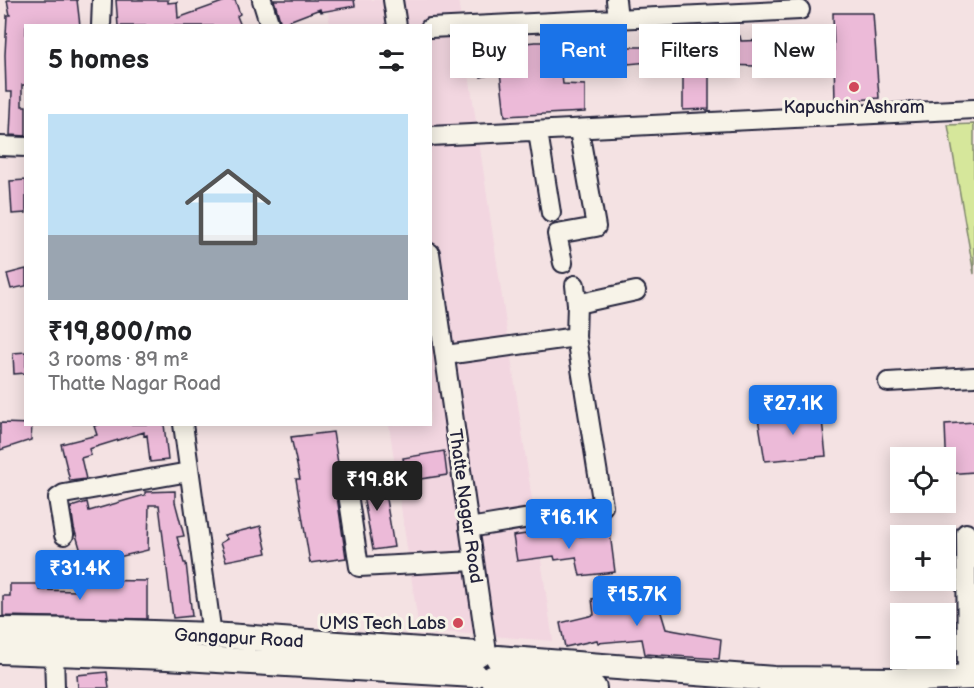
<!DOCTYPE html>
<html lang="en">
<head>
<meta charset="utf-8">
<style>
  :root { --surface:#fff; --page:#f6f6f6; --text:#202124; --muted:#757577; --accent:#1a73e8 }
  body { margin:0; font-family:"Balsamiq Sans",sans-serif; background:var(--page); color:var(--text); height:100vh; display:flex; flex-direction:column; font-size:22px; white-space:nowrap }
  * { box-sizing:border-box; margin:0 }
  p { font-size:20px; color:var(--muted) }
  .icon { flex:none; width:33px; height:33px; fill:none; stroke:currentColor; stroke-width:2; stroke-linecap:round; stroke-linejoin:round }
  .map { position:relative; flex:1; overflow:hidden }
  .drawer { position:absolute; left:24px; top:24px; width:408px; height:402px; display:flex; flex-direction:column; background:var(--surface); border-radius:0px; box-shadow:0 3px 15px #0003 }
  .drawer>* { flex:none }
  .banner { position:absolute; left:450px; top:24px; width:434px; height:54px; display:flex; gap:12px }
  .buttons { position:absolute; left:890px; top:447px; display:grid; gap:12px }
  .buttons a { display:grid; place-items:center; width:66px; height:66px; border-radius:0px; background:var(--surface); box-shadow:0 3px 15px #0003; font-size:30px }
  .price { position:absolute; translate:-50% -51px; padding:0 14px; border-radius:6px; background:var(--accent); color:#fff; font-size:20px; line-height:39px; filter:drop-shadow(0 2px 3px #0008) }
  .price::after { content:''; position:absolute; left:50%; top:36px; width:18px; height:14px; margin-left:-9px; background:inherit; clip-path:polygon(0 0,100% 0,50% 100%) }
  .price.selected { background:#222; color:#fff }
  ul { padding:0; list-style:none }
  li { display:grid; align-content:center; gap:12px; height:318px; padding:0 24px }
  li span { display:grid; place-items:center; height:186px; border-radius:0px; color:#555 }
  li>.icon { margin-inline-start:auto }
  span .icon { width:108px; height:108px; fill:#fffc; stroke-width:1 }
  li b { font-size:26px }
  h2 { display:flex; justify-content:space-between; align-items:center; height:72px; padding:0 24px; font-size:26px }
  .pill { padding:0 21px; border-radius:0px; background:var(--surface); box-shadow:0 3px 15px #0003; font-size:21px; line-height:54px }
  .pill.selected { background:var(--accent); color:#fff }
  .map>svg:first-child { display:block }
</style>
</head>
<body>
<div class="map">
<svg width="974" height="688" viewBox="0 0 974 688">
  <rect width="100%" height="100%" fill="#f4e2e3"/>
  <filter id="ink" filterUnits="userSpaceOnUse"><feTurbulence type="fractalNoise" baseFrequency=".0167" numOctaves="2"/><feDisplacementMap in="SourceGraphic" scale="12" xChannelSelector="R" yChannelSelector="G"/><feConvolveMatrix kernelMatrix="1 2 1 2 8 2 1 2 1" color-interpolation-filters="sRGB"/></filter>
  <g filter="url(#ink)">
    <path fill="#f2d6e0" d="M 326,0 L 458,0 L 553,641 L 419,630 L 389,425 L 430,424 L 430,26 L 330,25 Z"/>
    <path fill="#d6e79b" stroke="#7c846b" stroke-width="1.5" d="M 974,124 L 974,274 L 948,125 Z"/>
    <path fill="#ecbad8" stroke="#22223b" stroke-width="1.5" d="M 7,0 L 77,0 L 79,17 L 80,26 L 26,26 L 26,85 L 22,85 L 22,106 L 26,106 L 26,136 L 10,135 L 12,92 L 6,92 L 5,55 L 7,15 L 10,15 Z
      M 116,0 L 168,0 L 168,3 L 177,2 L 178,18 L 228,0 L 235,0 L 240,14 L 237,16 L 241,26 L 118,26 Z
      M 274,0 L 354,0 L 355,6 L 321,12 L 320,9 L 281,24 Z
      M 833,13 L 873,13 L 879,98 L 835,102 Z
      M 686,29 L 714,31 L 714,35 L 740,36 L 741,41 L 773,40 L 775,67 L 709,64 L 709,109 L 683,110 L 683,65 L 659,66 L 659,61 L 628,64 L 625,47 L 658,47 L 658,36 L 687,34 Z
      M 535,42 L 558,42 L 563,84 L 585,85 L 585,112 L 505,116 L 500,72 L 481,77 L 475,52 L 493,46 Z
      M 26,180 L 26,213 L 12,214 L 10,181 Z
      M 26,269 L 26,286 L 11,289 L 7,274 Z
      M 26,352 L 26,373 L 14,374 L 13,353 Z
      M 821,411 L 826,456 L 765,461 L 758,418 Z
      M 974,422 L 974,472 L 947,474 L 945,424 Z
      M 0,423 L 32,424 L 31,440 L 0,450 Z
      M 100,424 L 164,424 L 168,460 L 150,462 L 147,435 L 144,436 L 144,432 L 89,449 L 91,455 L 81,458 L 86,479 L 70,481 L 61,444 L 97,435 L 94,426 Z
      M 333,432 L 338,463 L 336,464 L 334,476 L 346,558 L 310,563 L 296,479 L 300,479 L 291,437 Z
      M 444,451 L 447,475 L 407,481 L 403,458 Z
      M 382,475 L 394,547 L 373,550 L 360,479 Z
      M 175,491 L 175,502 L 184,536 L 177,537 L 184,563 L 186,563 L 192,616 L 173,618 L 159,505 L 149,505 L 148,550 L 85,565 L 74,528 L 71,507 L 87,502 L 89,511 L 145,495 L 145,492 Z
      M 261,526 L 267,553 L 226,561 L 220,543 L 227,539 L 224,535 Z
      M 560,529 L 562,538 L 610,533 L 615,572 L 580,576 L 576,557 L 555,560 L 554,556 L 517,561 L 513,536 Z
      M 78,580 L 147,581 L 147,619 L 3,616 L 3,596 L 10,596 L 10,584 L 40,584 L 39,590 L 78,591 Z
      M 629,586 L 653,586 L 666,629 L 721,639 L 719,659 L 645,654 L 642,639 L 598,643 L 597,640 L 565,647 L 560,623 L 594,615 L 592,599 L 631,593 Z
      M 107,672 L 109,688 L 78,688 L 77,675 Z"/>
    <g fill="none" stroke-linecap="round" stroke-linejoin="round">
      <g stroke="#22223b" stroke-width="22">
        <path id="minor" d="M 262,0 L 270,26
          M 393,0 L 397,26
          M 616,0 L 618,19
          M 101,26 L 102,0
          M 430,28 L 800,10
          M 538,132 L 551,213
          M 430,136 L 974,109
          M 0,146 L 26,147
          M 430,253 L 487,652
          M 563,263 L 557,234 L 596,227 L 579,130
          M 577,304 L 636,291
          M 446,355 L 576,337
          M 888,382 L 974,377
          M 183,424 L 212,635
          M 345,474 L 359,567 L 474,561
          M 469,528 L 603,506 L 576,337 L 577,304 L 575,285
          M 966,533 L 967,677
          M 64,535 L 58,498 L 64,494 L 189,472
          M 54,653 L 55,688"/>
      </g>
      <g stroke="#22223b" stroke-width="28">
        <path id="major" d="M 0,630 L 93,631 L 212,635 L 478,654
          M 0,651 L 167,657 L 475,675
          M 498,658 L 774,679 L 896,680 L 974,677
          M 492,678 L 594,688"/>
      </g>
      <use href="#minor" stroke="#f7f3e8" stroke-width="18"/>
      <use href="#major" stroke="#f7f3e8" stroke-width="24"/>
    </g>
  </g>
  <g fill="#d1495b" stroke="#f7f3e8" stroke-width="2">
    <circle cx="854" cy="87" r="6"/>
    <circle cx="458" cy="623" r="6"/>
  </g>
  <g text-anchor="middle" stroke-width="6" stroke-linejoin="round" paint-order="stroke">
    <g font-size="18" fill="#22223b" stroke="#f7f3e8">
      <text x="854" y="113">Kapuchin Ashram</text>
      <text x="446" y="629" text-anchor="end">UMS Tech Labs</text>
    </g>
    <g font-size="18" fill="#22223b" stroke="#f7f3e8">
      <text transform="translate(466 506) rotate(82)" y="6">Thatte Nagar Road</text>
      <text transform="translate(239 638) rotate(3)" y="6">Gangapur Road</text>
    </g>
  </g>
</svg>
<div class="buttons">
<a><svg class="icon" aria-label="locate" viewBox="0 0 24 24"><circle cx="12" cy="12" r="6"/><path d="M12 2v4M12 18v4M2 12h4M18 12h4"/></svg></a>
<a>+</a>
<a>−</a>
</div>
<b class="price" style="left:793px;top:436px">₹27.1K</b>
<b class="price selected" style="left:377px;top:512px">₹19.8K</b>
<b class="price" style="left:569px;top:550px">₹16.1K</b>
<b class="price" style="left:80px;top:601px">₹31.4K</b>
<b class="price" style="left:637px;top:627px">₹15.7K</b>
<div class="banner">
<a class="pill">Buy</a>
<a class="pill selected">Rent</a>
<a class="pill">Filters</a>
<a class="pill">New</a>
</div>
<section class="drawer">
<h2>5 homes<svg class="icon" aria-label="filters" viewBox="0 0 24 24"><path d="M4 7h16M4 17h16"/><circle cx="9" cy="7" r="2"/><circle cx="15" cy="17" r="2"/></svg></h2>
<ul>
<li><span style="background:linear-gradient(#bfe0f5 65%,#9aa5b1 0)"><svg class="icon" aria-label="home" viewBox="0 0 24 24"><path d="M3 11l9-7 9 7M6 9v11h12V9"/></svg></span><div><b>₹19,800/mo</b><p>3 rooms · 89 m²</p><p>Thatte Nagar Road</p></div></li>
</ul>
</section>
</div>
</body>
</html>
